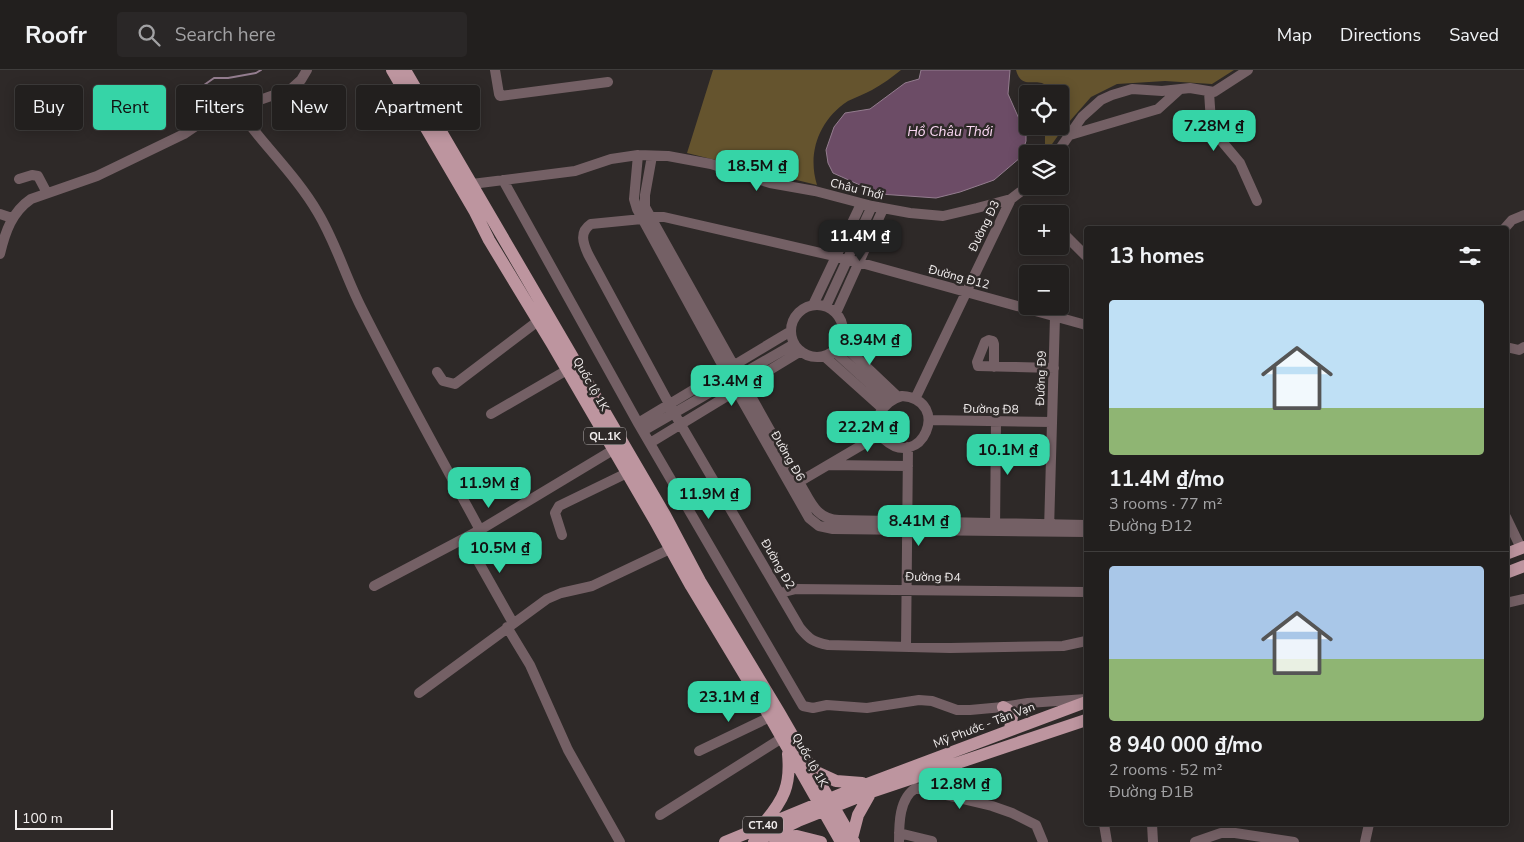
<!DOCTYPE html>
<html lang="en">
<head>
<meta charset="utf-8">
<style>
  :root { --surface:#221f1e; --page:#2a2727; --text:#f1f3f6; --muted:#a2a2a4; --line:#3f3d3c; --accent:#36d4a7 }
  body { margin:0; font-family:"Nunito Sans",sans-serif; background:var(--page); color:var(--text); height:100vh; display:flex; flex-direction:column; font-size:19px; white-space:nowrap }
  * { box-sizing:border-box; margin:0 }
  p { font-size:16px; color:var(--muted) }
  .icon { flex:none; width:28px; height:28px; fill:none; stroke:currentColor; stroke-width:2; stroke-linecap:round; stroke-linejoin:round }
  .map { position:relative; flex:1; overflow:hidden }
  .drawer { position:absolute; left:1084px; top:156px; width:425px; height:600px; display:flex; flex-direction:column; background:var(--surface); border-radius:5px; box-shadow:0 2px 12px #0003,0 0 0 1px var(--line) }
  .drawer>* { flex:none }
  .hud { position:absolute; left:15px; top:15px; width:475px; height:45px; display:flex; gap:10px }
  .controls { position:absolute; left:1019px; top:15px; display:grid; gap:10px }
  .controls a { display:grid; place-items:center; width:50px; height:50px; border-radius:5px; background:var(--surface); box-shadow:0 2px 12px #0003,0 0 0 1px var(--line); font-size:25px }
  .scale { position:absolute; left:15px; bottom:12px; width:98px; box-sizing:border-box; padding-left:5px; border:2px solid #f2eeee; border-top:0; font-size:14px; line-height:18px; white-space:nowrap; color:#f2eeee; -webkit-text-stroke:4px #2e2928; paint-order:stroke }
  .price { position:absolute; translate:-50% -42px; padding:0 11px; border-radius:10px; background:var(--accent); color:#111; font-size:16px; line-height:32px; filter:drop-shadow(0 1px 2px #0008) }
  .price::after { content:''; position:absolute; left:50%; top:30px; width:15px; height:11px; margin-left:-8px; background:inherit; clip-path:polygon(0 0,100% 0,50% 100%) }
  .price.active { background:#222; color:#fff }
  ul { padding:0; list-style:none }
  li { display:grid; align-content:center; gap:10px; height:265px; padding:0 25px }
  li+li { border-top:1px solid var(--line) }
  li span { display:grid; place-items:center; height:155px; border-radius:5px; color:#555 }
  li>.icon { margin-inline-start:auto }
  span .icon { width:90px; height:90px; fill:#fffc; stroke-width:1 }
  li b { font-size:21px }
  h2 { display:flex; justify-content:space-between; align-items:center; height:60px; padding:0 25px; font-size:21px }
  .chip { padding:0 18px; border-radius:5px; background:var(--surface); box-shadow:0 2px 12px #0003,0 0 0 1px var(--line); font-size:18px; line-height:45px }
  .chip.active { background:var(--accent); color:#111 }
  header { display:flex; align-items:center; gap:30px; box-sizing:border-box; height:70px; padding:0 25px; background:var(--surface); border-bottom:1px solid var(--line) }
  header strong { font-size:24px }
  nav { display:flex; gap:28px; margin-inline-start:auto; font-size:18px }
  .search { width:350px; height:45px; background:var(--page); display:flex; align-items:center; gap:12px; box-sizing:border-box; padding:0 18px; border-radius:5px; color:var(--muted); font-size:19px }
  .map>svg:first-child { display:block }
</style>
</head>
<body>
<header>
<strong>Roofr</strong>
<div class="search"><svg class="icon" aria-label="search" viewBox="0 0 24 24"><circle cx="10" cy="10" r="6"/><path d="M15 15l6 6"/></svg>Search here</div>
<nav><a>Map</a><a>Directions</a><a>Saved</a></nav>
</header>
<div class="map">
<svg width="1524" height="772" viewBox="0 0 1524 772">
  <rect width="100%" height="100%" fill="#2e2928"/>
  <path fill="#65542e" d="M 713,0 L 901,0 C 892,7 883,14 872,20 C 865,24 856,27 848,31 C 819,50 807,83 817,115 L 687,83 Z
    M 1016,0 L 1234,0 L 1212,14 L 1165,11 L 1117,14 L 1091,27 L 1062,60 L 1045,84 L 1045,56 L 1060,56 L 1060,24 L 1047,24 L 1048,17 C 1037,5 1022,22 1016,0 Z"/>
  <path fill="#6c4c66" stroke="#947d8f" d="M 921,0 L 1010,0 L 1008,24 L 1020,51 L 1026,59 L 1026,71 L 1021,87 L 994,110 L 960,122 L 936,128 L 880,124 L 833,103 L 828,93 L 826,80 L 834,57 L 845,43 L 870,39 L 905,13 L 919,9 Z"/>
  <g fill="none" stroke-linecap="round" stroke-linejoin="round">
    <path stroke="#947d8f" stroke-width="2" d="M 197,20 L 214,8 L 228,8 L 256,3 L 261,0"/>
    <path stroke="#746065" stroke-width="10" d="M 495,0 L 499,24 L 500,26 L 608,12
      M 1209,22 L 1211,52 L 1219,68 L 1240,93 L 1257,131
      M 237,38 C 262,74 296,105 318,143 C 336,173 346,208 362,239 C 399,313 440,386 480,460
      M 1070,65 L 1158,39 L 1179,20
      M 1056,84 L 1082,47 L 1101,30 L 1112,25 L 1132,19 L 1162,21 L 1190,18 L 1214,22 L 1248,0
      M 638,85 L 634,129 L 637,139 L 730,309 L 809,448 L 819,456 L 833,459 L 1086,462
      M 652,86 L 645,125 L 645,137 L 799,412 C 810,430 815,449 839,450 L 1086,455
      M 19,109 L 32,105 L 38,106 L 47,123
      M 503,110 L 638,353 L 803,636 L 813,638 L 827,635 L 867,638 L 919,630 L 932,631 L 957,640 L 970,640 L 1003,637 L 1028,633 L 1086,629
      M 466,117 L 472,114 L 575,101 L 611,89 L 638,85 L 668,86 L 711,94 L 770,113 L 815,121 L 872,136 L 910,143 L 943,146 L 977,138 L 1011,129 L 1028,116
      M 0,144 L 12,148
      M 1504,159 L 1512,150 L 1524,145
      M 1066,166 L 1086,186
      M 0,184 C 5,162 12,142 31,129 L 97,106 L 184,64 L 206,49 L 291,19 L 301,10 L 307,0
      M 813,235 L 861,134
      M791 261a26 26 0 1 1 52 0a26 26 0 1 1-52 0Z
      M 826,236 L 872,136
      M 836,243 L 883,139
      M 1086,255 L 847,189 L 664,147 L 650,147 L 642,149 L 591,154 C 579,162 583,173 588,184 L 674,343 L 800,558 C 809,569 813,572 828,575 L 950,578 L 1063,576 L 1086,571
      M 840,272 L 898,327
      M 1506,277 L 1519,280 L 1524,277
      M 834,281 L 889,331
      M 824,286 L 882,338
      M 994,297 L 994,274 L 993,271 L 989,270 L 985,272 L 977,292 L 978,296 L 1054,298
      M 437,302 L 443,311 L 455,314 L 538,251
      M 902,326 C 953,330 921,403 884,369 C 867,354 884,330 902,326 Z
      M 915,329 L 1011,129
      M 491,344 L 567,300
      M 929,350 L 1052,352
      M 638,353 L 791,261
      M 643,361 L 794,274
      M 650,373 L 801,281
      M 829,395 L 908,396
      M 799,412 L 879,365
      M 1506,447 L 1521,478
      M 995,460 L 996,351
      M 1049,460 L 1055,246
      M 562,465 L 555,443 L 559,436 L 627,403
      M 465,468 L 513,553
      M 374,516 L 480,460 L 613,380
      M 780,523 L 796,519 L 1086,522
      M 1506,533 L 1524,529
      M 507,557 L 530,595 L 568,680 L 620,772
      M 906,577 L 908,377
      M 419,623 L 547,529 L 561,523 L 592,516 L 670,479
      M 699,681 L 770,647
      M 660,745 L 782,668
      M 1104,754 L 1107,772
      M 1152,754 L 1153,772
      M 899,763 L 932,771
      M 899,772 C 899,754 899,728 916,718 L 992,736 L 1012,743 L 1036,755 L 1043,772
      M 1195,772 L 1221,763 L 1235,763 L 1294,772
      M 1365,772 L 1369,754"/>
    <path stroke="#bd959f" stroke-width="12" d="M 392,0 L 475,142 L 489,170 L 552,274 L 655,451 L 691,516 L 770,647 L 841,772
      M 405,0 L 665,445 L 700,511 L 779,642 L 854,772
      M 1506,484 L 1524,477
      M 1506,503 L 1524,496
      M 1003,637 L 1008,640 L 1012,647 L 1010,659
      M 812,700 L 836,711 L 862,713
      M 763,754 C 784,730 791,715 788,684
      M 773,767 L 797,766 L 821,772
      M 852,768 L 858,745 L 871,722
      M 725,772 L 851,720 L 1086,632
      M 754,772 L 798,751 L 871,722 L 1086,650"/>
  </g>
  <g text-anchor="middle" stroke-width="5" stroke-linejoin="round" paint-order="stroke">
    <g fill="#2e2928" stroke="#b7b3b3" stroke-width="1">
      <rect x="584" y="357.5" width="42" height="17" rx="4"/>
      <rect x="743" y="746.5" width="40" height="17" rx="4"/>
    </g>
    <g font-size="11" font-weight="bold" fill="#f2eeee">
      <text x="605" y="370">QL.1K</text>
      <text x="763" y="759">CT.40</text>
    </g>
    <g font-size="12" fill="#f2eeee" stroke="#2e2928">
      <text transform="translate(857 119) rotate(14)" y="4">Châu Thới</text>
      <text transform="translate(984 156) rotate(-64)" y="4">Đường Đ3</text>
      <text transform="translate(959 207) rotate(15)" y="4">Đường Đ12</text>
      <text transform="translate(1041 308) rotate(-88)" y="4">Đường Đ9</text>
      <text transform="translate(591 314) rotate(60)" y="4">Quốc lộ 1K</text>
      <text transform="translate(991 339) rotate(1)" y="4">Đường Đ8</text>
      <text transform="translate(788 386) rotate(60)" y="4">Đường Đ6</text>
      <text transform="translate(778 494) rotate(60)" y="4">Đường Đ2</text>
      <text transform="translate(933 507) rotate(1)" y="4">Đường Đ4</text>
      <text transform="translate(984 655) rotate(-21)" y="4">Mỹ Phước - Tân Vạn</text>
      <text transform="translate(810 690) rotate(60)" y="4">Quốc lộ 1K</text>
    </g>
    <g font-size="14" font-style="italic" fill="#fbd7f3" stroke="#2e2928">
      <text x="950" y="66">Hồ Châu Thới</text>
    </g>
  </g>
</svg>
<div class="controls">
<a><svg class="icon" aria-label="locate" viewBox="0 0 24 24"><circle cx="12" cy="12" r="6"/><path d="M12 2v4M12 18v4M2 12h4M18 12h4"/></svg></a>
<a><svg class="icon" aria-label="layers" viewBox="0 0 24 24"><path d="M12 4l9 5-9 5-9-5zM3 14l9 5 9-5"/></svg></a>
<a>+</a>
<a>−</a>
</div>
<div class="scale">100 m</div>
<b class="price" style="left:1214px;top:82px">7.28M ₫</b>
<b class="price" style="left:757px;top:122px">18.5M ₫</b>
<b class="price active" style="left:860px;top:192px">11.4M ₫</b>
<b class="price" style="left:870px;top:296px">8.94M ₫</b>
<b class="price" style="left:732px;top:337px">13.4M ₫</b>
<b class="price" style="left:868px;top:383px">22.2M ₫</b>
<b class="price" style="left:1008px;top:406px">10.1M ₫</b>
<b class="price" style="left:489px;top:439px">11.9M ₫</b>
<b class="price" style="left:709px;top:450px">11.9M ₫</b>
<b class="price" style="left:919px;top:477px">8.41M ₫</b>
<b class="price" style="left:500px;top:504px">10.5M ₫</b>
<b class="price" style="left:729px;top:653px">23.1M ₫</b>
<b class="price" style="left:960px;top:740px">12.8M ₫</b>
<div class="hud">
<a class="chip">Buy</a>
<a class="chip active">Rent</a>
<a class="chip">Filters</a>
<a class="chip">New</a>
<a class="chip">Apartment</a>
</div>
<section class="drawer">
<h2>13 homes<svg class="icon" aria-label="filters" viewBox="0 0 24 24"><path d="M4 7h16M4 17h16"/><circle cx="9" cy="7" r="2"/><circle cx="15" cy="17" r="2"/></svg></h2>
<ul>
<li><span style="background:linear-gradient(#bfe0f5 70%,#8fb573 0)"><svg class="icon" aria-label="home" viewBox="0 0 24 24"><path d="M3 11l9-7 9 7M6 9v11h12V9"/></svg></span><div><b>11.4M ₫/mo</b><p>3 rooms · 77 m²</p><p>Đường Đ12</p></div></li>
<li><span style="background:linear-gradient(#a9c7e8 60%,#8fb573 0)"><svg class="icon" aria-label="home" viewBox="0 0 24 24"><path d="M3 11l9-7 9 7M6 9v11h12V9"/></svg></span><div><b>8 940 000 ₫/mo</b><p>2 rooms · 52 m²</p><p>Đường Đ1B</p></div></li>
</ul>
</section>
</div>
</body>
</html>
